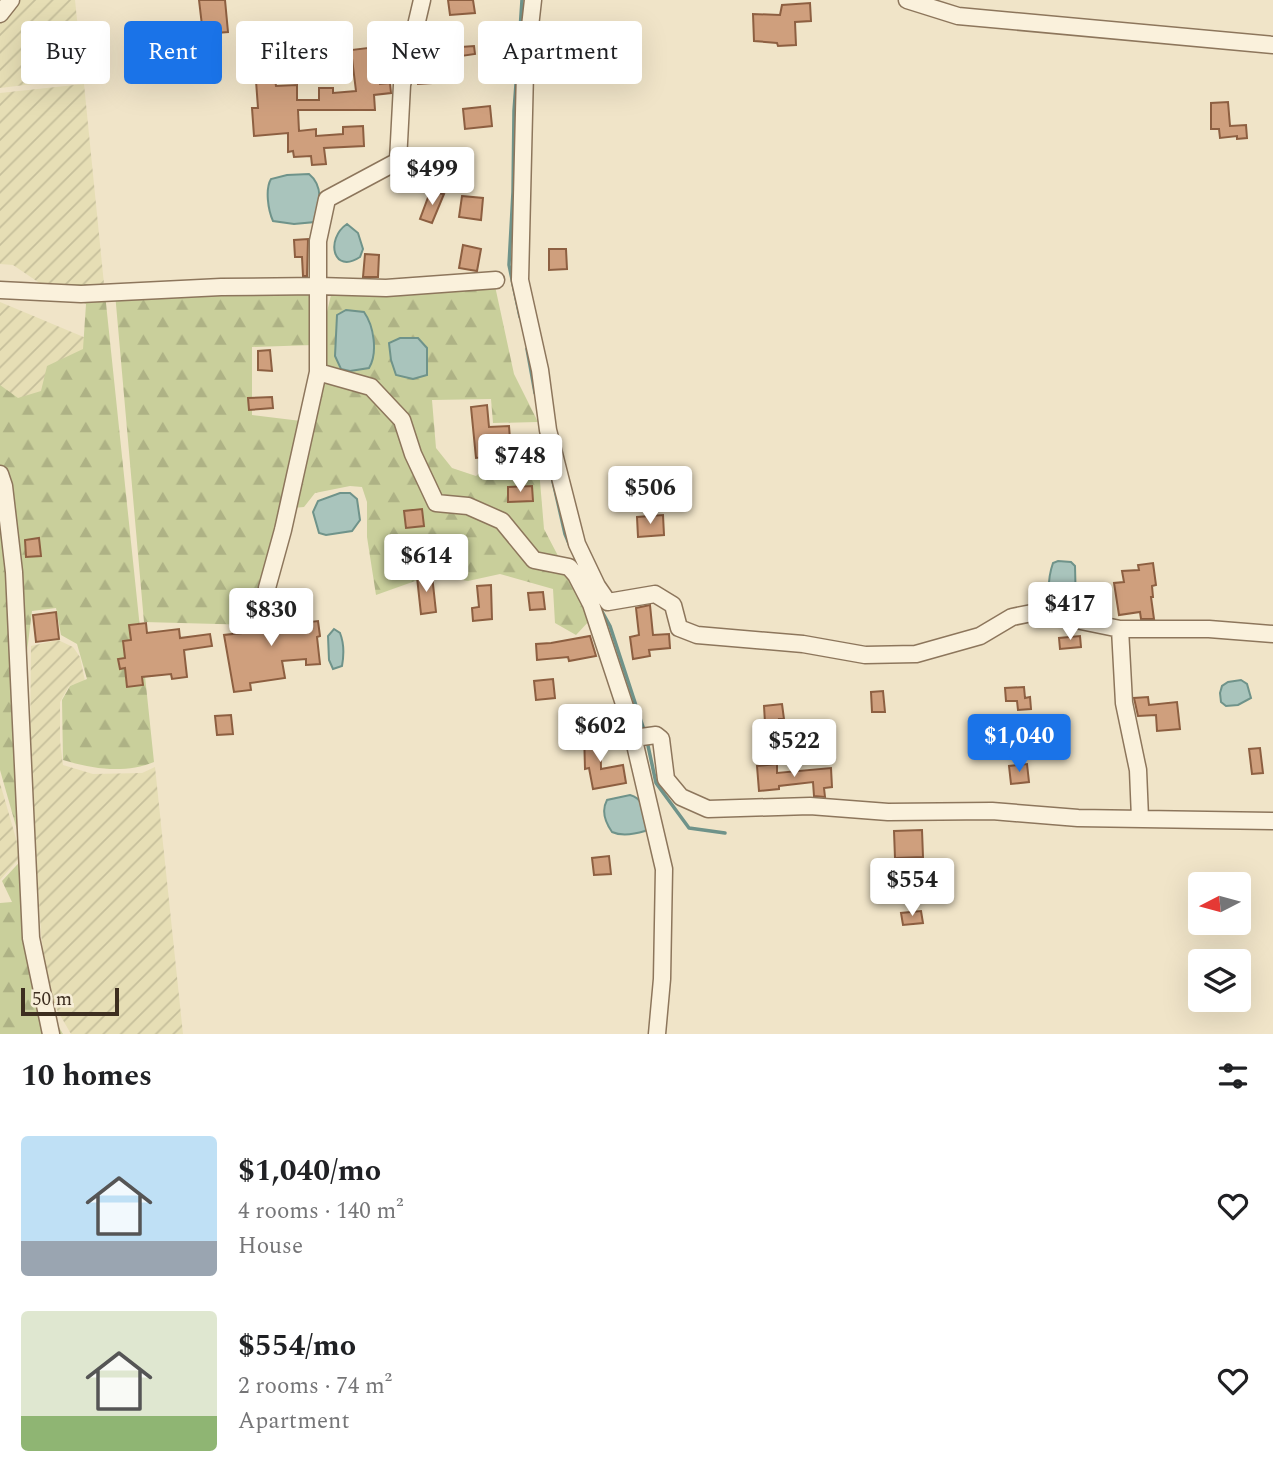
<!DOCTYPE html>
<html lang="en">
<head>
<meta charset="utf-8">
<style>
  :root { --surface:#fff; --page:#f6f6f6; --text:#202124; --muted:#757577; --accent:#1a73e8 }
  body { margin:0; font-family:Spectral,serif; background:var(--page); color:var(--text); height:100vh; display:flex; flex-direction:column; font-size:26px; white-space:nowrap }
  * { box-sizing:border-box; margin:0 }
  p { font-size:23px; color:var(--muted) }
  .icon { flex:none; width:38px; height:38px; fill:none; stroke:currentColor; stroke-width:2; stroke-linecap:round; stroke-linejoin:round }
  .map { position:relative; height:1034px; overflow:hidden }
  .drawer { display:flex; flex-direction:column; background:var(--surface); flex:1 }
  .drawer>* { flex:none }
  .hud { position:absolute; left:21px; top:21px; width:700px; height:63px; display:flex; gap:14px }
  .needle { width:46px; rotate:264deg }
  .buttons { position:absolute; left:1188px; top:872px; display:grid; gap:14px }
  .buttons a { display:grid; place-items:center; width:63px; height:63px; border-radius:7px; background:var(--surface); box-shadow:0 7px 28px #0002; font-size:35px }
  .scale { position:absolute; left:21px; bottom:18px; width:98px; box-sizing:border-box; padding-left:7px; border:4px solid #3d2e20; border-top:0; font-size:19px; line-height:24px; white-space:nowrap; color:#3d2e20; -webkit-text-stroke:5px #f7eed8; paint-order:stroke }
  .price { position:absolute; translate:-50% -60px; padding:0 16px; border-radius:7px; background:#fff; color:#222; font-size:23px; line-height:46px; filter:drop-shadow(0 2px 4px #0008) }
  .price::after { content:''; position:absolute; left:50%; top:42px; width:21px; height:16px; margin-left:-10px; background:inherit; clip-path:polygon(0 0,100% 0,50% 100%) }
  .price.on { background:var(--accent); color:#fff }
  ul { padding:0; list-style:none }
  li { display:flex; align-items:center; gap:21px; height:175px; padding:0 21px }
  li span { display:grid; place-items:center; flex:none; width:196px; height:140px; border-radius:7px; color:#555 }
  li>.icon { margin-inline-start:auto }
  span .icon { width:84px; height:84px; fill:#fffc; stroke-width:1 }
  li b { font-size:30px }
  h2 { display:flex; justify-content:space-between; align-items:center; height:84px; padding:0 21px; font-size:30px }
  .chip { padding:0 24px; border-radius:7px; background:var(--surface); box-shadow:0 7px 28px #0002; font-size:24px; line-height:63px }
  .chip.on { background:var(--accent); color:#fff }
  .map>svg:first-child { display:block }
</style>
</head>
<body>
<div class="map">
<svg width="1273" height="1034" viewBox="0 0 1273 1034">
  <defs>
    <pattern id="farmland-furrows" width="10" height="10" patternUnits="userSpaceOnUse" patternTransform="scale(1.75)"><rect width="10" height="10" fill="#e6deb5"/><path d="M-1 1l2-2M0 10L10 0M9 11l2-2" fill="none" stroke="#c6bf9b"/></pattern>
    <pattern id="forest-firs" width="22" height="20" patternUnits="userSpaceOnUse" patternTransform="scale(1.75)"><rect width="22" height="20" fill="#c9cf9b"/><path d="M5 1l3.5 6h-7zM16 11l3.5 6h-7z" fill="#aeb285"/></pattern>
  </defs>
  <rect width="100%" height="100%" fill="#f0e4c8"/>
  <path fill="url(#farmland-furrows)" d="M 0,0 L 75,0 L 83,78 L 0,88 Z
    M 84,84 L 104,284 L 41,284 L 13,265 L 0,264 L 0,93 Z
    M 0,302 L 86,338 L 83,381 L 0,412 Z
    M 58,640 L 73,647 L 80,657 L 85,681 L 69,686 L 60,702 L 60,741 L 63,765 L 93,774 L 142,773 L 155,767 L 183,1034 L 71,1034 L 49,996 L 41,934 L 30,757 L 31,646 Z
    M 0,783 L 21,856 L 0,880 Z"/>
  <path fill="url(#forest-firs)" d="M 54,284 L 104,284 L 154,762 C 125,774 92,769 63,760 L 62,700 L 70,686 L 87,679 L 77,644 L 61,635 L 56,608 L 32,611 L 15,748 L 23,851 L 0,770 L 0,385 L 18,398 L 41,391 L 47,366 L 83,349 L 86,304 L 53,289 Z
    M 495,286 L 514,374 L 538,422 L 493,423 L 491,399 L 432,400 L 436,448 L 452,468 L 476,476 L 484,469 L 517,469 L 537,445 L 544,529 L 591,619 L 576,635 L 555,623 L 553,589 L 500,574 L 468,581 L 432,575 L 376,595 L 367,537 L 367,502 L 362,487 L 350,486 L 315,493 L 304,507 L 281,509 L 254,625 L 144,622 L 115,293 L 314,289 L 313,345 L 252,347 L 252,415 L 301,421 L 331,295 Z
    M 28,853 L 42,999 L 63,1034 L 0,1034 L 0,903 L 12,902 L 2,881 Z"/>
  <path fill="#a9c4bc" stroke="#6f938a" stroke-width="2" d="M 309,174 C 324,186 320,206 315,222 L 294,224 L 273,221 C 268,210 265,189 271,179 L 287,175 Z
    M 347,224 L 358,233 L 363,249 L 360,257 C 333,275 325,239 347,224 Z
    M 346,310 L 364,312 C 374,326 378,353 369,368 L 350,371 L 341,369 L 335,356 L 337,315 Z
    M 400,338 L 418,338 L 427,348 L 427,375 L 413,379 L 396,375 L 391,360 L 389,343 Z
    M 340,493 L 350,493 L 357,499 L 360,520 L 352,531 L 326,535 L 319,533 L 313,512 L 318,501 Z
    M 1058,561 L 1071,562 L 1075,566 L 1076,607 L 1064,613 L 1050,608 C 1048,594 1048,577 1053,563 Z
    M 334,629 L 340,633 C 344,643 344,655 342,666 L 333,669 L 329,660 L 328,636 Z
    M 1241,680 L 1247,684 L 1251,698 L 1238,705 L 1226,706 L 1221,702 L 1220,693 L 1222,686 L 1228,682 Z
    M 630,795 C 644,799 645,811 649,825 L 645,831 C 635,834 621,836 612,832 C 605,822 601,811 607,800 Z"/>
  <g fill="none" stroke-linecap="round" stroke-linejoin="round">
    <path stroke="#6f938a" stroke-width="3.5" d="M 518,60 L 522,0
      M 517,71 L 514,111 L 513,192 L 509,265 L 520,317
      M 527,349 L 535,393
      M 547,455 L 565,534 L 570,546
      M 599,606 L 610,626 L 644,730
      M 647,741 L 656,783 L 689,828 L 725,833"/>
  </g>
  <path fill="#cf9f7d" stroke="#8d5f41" stroke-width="2" d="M 199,0 L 225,0 L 228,32 L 203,34 Z
    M 448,0 L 473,0 L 475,13 L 450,15 Z
    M 810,3 L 811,21 L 795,22 L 796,45 L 778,46 L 777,43 L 754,41 L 753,14 L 780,15 L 782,5 Z
    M 474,46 L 475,54 L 447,58 L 447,82 L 418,84 L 417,66 L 430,64 L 430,61 L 434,61 L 433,49 Z
    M 376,47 L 380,84 L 390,83 L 391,93 L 374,95 L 375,110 L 298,110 L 299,131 L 316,129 L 316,136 L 343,134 L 343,127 L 363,126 L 364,146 L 324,148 L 326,164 L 312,165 L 311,156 L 294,157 L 293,151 L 288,152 L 288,133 L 254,136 L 252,108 L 258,108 L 256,81 L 275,79 L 276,86 L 297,85 L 297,100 L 319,100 L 319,88 L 333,88 L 333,93 L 356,91 L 351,50 Z
    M 1228,102 L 1230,126 L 1246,125 L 1247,138 L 1237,139 L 1237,136 L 1220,138 L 1219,129 L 1211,129 L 1211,103 Z
    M 490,106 L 492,126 L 465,129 L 463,109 Z
    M 430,192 L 444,194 L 432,223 L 420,219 Z
    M 462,196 L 483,198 L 481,220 L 459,217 Z
    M 308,239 L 307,276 L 303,276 L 302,257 L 295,257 L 294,240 Z
    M 463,245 L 481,249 L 477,271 L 459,268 Z
    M 549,249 L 566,249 L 567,269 L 549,270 Z
    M 365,254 L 379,255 L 378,277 L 363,277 Z
    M 270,350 L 272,371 L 258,370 L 258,351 Z
    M 272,397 L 273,408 L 249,410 L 248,398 Z
    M 487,405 L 489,427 L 509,426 L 510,439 L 512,439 L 513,461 L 485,463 L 484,457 L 476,458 L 471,407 Z
    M 532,486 L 533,501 L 508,502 L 508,487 Z
    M 422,509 L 424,526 L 406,528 L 404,511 Z
    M 663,515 L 664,535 L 638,537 L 637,517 Z
    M 39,538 L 41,556 L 26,557 L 25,540 Z
    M 1153,563 L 1156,585 L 1152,586 L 1153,597 L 1151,597 L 1154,619 L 1141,619 L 1140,612 L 1119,615 L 1114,583 L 1124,582 L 1122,571 L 1139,570 L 1138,565 Z
    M 432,575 L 436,612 L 421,614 L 417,577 Z
    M 491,585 L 492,619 L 473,621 L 472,608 L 479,607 L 477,586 Z
    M 543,592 L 545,609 L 530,610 L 528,593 Z
    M 284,600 L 284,609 L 290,609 L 293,624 L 318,621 L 320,636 L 317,637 L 320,664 L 306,665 L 306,659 L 282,661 L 285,678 L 250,683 L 251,690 L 234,692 L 224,635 L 251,632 L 251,627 L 264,625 L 263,619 L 270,618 L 269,601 Z
    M 650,605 L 653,635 L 669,634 L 670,648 L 649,650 L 650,656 L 633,659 L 630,637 L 639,635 L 636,608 Z
    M 56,612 L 59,639 L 36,642 L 33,615 Z
    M 146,623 L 147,633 L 179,629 L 180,638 L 210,634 L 212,646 L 184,650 L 187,677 L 172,679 L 171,674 L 142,677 L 143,685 L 127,687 L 125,668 L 120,669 L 118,659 L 125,658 L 123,641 L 131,640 L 129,625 Z
    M 590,636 L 596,656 L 569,661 L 568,657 L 537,660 L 536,644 L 551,643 Z
    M 1080,636 L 1081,647 L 1060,649 L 1059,638 Z
    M 553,679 L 555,698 L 536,700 L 534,681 Z
    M 1024,687 L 1025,698 L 1030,697 L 1031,709 L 1018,710 L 1017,701 L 1006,701 L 1005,688 Z
    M 883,691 L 885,712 L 872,712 L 871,692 Z
    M 1148,697 L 1149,705 L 1177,702 L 1180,729 L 1157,731 L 1156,715 L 1138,716 L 1134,698 Z
    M 782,704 L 784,719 L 779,719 L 781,738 L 766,740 L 764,706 Z
    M 231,715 L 233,734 L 217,735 L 215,716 Z
    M 600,730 L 601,769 L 623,765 L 626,783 L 593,789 L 589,768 L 585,769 L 584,732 Z
    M 1260,748 L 1263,773 L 1252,774 L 1249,749 Z
    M 777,764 L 777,773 L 831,768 L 832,787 L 824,788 L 825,797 L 814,796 L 813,782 L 779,786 L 779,789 L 759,791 L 757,766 Z
    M 1027,764 L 1029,782 L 1011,784 L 1009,766 Z
    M 922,830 L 923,857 L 895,858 L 894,831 Z
    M 609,856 L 611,874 L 594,875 L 592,858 Z
    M 921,911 L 923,923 L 903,925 L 901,913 Z"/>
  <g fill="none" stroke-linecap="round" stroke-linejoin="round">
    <g stroke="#8d765c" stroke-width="19">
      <path id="street" d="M 533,0 L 525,71 L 520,280 L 540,370 L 548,430 L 577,544 L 597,586 L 608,602 L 655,594 L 673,605 L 679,628 L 697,635 L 803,644 L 865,655 L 916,654 L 980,636 L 1012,617 L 1037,612 L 1120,629 L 1209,629 L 1273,634
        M 907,0 L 958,16 L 1273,45
        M 0,14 L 11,0
        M 0,290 L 81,294 L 221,287 L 319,286 L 386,288 L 496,280
        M 318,372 L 371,387 L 402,420 L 413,454 L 436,503 L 468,506 L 502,521 L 534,560 L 569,567 L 576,575 L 591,604 L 629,719 L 664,869 L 662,979 L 657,1034
        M 0,474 L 4,486 L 14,572 L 31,938 L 51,1034
        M 267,588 L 283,530 L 318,372 L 318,241 L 327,199 L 398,161 L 402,85 L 422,0
        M 1120,629 L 1124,703 L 1138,770 L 1140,818
        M 634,738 L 656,735 L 661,739 L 666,779 L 681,797 L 708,809 L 810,806 L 888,812 L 992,811 L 1078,818 L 1273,821"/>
    </g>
    <use href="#street" stroke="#faf1dc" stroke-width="16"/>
  </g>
</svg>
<div class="buttons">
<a><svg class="needle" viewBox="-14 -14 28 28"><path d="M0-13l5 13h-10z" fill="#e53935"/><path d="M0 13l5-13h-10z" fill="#757577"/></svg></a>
<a><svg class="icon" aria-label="layers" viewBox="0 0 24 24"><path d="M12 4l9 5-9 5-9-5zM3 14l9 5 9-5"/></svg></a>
</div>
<div class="scale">50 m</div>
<b class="price" style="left:432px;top:207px">$499</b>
<b class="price" style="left:520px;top:494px">$748</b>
<b class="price" style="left:650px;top:526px">$506</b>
<b class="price" style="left:426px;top:594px">$614</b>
<b class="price" style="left:1070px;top:642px">$417</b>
<b class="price" style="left:271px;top:648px">$830</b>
<b class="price" style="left:600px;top:764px">$602</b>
<b class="price on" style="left:1019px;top:774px">$1,040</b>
<b class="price" style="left:794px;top:779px">$522</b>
<b class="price" style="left:912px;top:918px">$554</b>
<div class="hud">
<a class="chip">Buy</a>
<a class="chip on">Rent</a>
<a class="chip">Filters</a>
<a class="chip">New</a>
<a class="chip">Apartment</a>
</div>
</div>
<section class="drawer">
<h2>10 homes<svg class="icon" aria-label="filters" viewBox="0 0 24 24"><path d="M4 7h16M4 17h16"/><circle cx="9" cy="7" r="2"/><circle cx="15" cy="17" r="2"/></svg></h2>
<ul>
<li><span style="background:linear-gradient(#bfe0f5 75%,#9aa5b1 0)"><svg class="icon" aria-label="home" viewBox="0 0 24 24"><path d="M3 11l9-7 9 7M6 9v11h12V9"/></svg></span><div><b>$1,040/mo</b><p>4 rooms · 140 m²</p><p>House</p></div><svg class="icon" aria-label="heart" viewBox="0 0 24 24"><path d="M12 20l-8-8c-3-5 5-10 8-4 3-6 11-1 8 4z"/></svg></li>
<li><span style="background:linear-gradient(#dfe7d0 75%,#8fb573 0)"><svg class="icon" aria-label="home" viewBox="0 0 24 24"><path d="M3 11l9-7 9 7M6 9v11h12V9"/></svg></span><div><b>$554/mo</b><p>2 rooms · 74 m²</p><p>Apartment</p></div><svg class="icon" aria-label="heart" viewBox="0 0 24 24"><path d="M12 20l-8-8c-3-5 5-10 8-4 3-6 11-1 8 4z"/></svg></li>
</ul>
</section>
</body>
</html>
